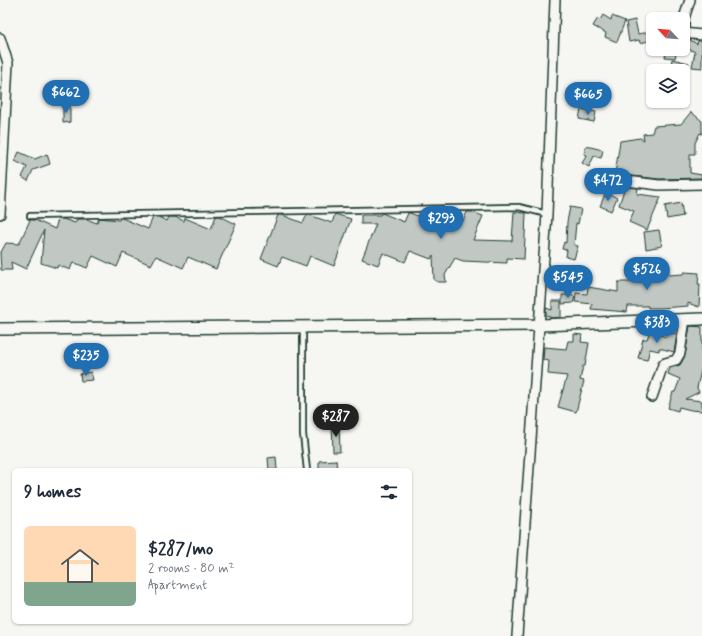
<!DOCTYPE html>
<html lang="en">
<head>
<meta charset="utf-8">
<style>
  :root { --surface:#fff; --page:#f2f2f3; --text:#1f2937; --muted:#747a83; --line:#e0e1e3; --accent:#1f6fb2 }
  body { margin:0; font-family:Mynerve,sans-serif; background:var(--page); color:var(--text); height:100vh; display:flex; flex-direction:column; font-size:15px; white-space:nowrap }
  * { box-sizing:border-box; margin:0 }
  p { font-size:13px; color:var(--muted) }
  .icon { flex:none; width:22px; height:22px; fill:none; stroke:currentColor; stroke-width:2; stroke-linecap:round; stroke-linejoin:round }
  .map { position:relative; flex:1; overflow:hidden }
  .side { position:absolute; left:12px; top:468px; width:400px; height:156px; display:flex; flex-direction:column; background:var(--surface); border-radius:6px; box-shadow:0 1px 3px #0004 }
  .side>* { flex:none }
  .needle { width:26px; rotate:296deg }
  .tools { position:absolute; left:646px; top:12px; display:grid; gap:8px }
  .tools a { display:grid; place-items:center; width:44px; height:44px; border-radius:6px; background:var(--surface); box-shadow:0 1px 3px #0004; font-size:20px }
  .price { position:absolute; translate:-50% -34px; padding:0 9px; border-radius:14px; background:var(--accent); color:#fff; font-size:13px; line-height:26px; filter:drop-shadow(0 1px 2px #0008) }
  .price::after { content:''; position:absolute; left:50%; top:24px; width:12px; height:9px; margin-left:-6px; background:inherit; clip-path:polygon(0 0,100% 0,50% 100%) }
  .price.selected { background:#222; color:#fff }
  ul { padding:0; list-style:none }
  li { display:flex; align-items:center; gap:12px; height:100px; padding:0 12px }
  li+li { border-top:1px solid var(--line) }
  li span { display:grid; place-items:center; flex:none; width:112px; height:80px; border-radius:6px; color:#555 }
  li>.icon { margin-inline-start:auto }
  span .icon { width:48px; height:48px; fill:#fffc; stroke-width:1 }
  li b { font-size:17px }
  h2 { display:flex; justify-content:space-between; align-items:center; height:48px; padding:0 12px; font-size:17px }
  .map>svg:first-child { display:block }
</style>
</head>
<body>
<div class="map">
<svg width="702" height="636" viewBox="0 0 702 636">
  <rect width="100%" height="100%" fill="#f6f6f2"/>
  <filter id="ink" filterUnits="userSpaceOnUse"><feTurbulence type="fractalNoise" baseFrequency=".025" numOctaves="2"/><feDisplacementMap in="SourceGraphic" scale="8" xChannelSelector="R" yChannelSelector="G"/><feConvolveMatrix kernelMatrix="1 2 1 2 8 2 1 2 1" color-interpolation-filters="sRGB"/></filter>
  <g filter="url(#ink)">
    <path fill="#c1c8c3" stroke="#1f3d34" d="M 603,15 L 611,20 L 612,16 L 625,21 L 617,42 L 605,37 L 606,33 L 593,26 L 598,18 L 600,20 Z
      M 635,20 L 638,34 L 649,32 L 653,34 L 653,40 L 640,43 L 639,40 L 629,42 L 626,22 Z
      M 683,39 L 690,40 L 697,44 L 698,41 L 702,41 L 702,68 L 692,67 L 695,52 L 683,46 Z
      M 667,49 L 677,50 L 675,58 L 665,57 Z
      M 672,59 L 689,63 L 685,71 L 670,71 Z
      M 70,106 L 70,122 L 63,123 L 63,107 Z
      M 581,109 L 596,112 L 594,122 L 579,119 Z
      M 691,112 L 702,121 L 702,134 L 700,133 L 695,143 L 695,154 L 690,154 L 690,173 L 702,175 L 702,178 L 659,179 L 615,174 L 620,141 L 640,138 L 644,140 L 643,134 L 652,133 L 654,126 L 681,124 Z
      M 586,146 L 603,150 L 601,158 L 594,156 L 589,167 L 582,163 L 587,155 L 584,154 Z
      M 19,152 L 35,159 L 47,154 L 50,164 L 33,170 L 28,181 L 22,177 L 27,167 L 15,161 Z
      M 625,187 L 638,188 L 637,194 L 661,197 L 647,230 L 629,222 L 634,211 L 619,205 Z
      M 606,192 L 617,198 L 611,211 L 600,206 Z
      M 681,203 L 683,216 L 667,219 L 665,206 Z
      M 570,207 L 581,209 L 578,224 L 576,223 L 574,245 L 578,246 L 574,259 L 566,257 L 567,250 L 562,249 L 564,242 L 566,243 L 567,222 Z
      M 438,212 L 441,212 L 463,221 L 467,212 L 472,212 L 483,216 L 473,240 L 512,241 L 514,212 L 526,213 L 524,259 L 507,258 L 507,263 L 463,261 L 455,258 L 445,275 L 446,282 L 438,282 L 434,280 L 433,255 L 431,259 L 410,251 L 405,262 L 383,253 L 378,265 L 362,259 L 376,224 L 361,224 L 361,215 L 380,215 L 382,213 L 404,222 L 408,213 L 410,213 L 433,222 Z
      M 335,214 L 351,219 L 334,266 L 310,256 L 306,266 L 282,257 L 278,266 L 261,259 L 278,215 L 282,215 L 303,223 L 307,215 L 309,215 L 332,223 Z
      M 216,216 L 220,216 L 236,224 L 216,269 L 188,257 L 183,268 L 156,256 L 151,265 L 123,253 L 117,267 L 93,256 L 87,268 L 73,262 L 70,270 L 58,265 L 57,268 L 41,263 L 44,230 L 26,269 L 11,262 L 12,270 L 1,270 L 0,254 L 6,243 L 19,244 L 30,220 L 35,220 L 55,229 L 58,219 L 63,219 L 75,223 L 77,219 L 86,219 L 97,223 L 99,218 L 119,220 L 120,218 L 122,218 L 148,229 L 153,217 L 158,217 L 167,221 L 169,217 L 175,217 L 184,221 L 185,218 L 211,229 Z
      M 659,230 L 662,246 L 646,249 L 644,232 Z
      M 650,257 L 651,264 L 660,264 L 660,268 L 668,267 L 669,275 L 683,274 L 684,272 L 699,273 L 698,284 L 700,284 L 699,307 L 688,303 L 688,306 L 661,308 L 648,308 L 648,306 L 628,306 L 627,312 L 591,309 L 592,304 L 575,302 L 576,293 L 587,294 L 588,287 L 618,292 L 618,282 L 641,282 L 638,258 Z
      M 549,270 L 556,270 L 558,284 L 548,285 Z
      M 562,295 L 571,295 L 575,297 L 573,303 L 562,304 Z
      M 552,301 L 561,301 L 561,317 L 552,318 L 546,315 L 546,308 L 552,310 Z
      M 690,326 L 702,327 L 702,366 L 697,388 L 699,392 L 685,399 L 702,401 L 702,411 L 691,410 L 679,407 L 678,411 L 668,408 L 673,392 L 675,392 L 680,379 L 668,374 L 670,368 L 680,365 L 685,356 Z
      M 650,331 L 666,337 L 667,332 L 677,334 L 674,352 L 659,348 L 659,351 L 650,349 L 647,360 L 638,358 L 643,339 L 647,339 Z
      M 574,334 L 582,335 L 581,342 L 589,343 L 585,366 L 583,366 L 580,380 L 584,381 L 576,412 L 558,407 L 567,376 L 548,374 L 549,361 L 543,360 L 544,347 L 566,349 L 568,341 L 574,341 Z
      M 91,372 L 93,380 L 81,381 L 80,374 Z
      M 332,423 L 339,423 L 340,452 L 333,452 Z
      M 276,457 L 277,470 L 269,470 L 268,458 Z
      M 336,460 L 337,470 L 319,470 L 319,461 Z"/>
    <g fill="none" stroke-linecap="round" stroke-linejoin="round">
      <g stroke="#1f3d34" stroke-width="8">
        <path id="service" d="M 30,216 L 519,207 L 547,214
          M 303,327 L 303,434 L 307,470"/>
      </g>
      <g stroke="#1f3d34" stroke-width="12">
        <path id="minor" d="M 683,33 L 702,35
          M 684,33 L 684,18 L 690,0
          M 0,38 L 8,63 L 0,214
          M 602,178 L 659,185 L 702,184
          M 652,397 L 663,365 L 665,363 L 676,360 L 680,353 L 685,319
          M 517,636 L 547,214 L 555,0"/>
      </g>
      <g stroke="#1f3d34" stroke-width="14">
        <path id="tertiary" d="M 0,329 L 540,325 L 702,319"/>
      </g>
      <use href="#service" stroke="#f6f6f2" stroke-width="4.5"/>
      <use href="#minor" stroke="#f6f6f2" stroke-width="9"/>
      <use href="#tertiary" stroke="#f6f6f2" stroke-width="11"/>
    </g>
  </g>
</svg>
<div class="tools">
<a><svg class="needle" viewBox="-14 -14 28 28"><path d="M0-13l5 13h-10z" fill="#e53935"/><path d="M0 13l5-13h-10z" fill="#747a83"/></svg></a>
<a><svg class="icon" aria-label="layers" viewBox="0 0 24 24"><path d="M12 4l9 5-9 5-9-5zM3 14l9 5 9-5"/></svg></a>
</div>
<b class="price" style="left:66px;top:114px">$662</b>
<b class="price" style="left:588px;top:116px">$665</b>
<b class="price" style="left:608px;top:202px">$472</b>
<b class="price" style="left:441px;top:240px">$293</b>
<b class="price" style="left:647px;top:291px">$526</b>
<b class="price" style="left:568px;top:299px">$545</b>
<b class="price" style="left:657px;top:344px">$383</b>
<b class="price" style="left:86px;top:377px">$235</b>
<b class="price selected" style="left:336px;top:438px">$287</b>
<section class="side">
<h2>9 homes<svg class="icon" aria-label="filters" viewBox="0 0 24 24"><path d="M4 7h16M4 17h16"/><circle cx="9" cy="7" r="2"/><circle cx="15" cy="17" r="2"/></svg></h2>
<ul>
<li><span style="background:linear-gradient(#ffd9b3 70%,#7fa58c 0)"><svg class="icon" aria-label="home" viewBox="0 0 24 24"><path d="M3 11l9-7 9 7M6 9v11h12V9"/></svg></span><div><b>$287/mo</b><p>2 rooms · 80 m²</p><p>Apartment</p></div></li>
</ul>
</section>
</div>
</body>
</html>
